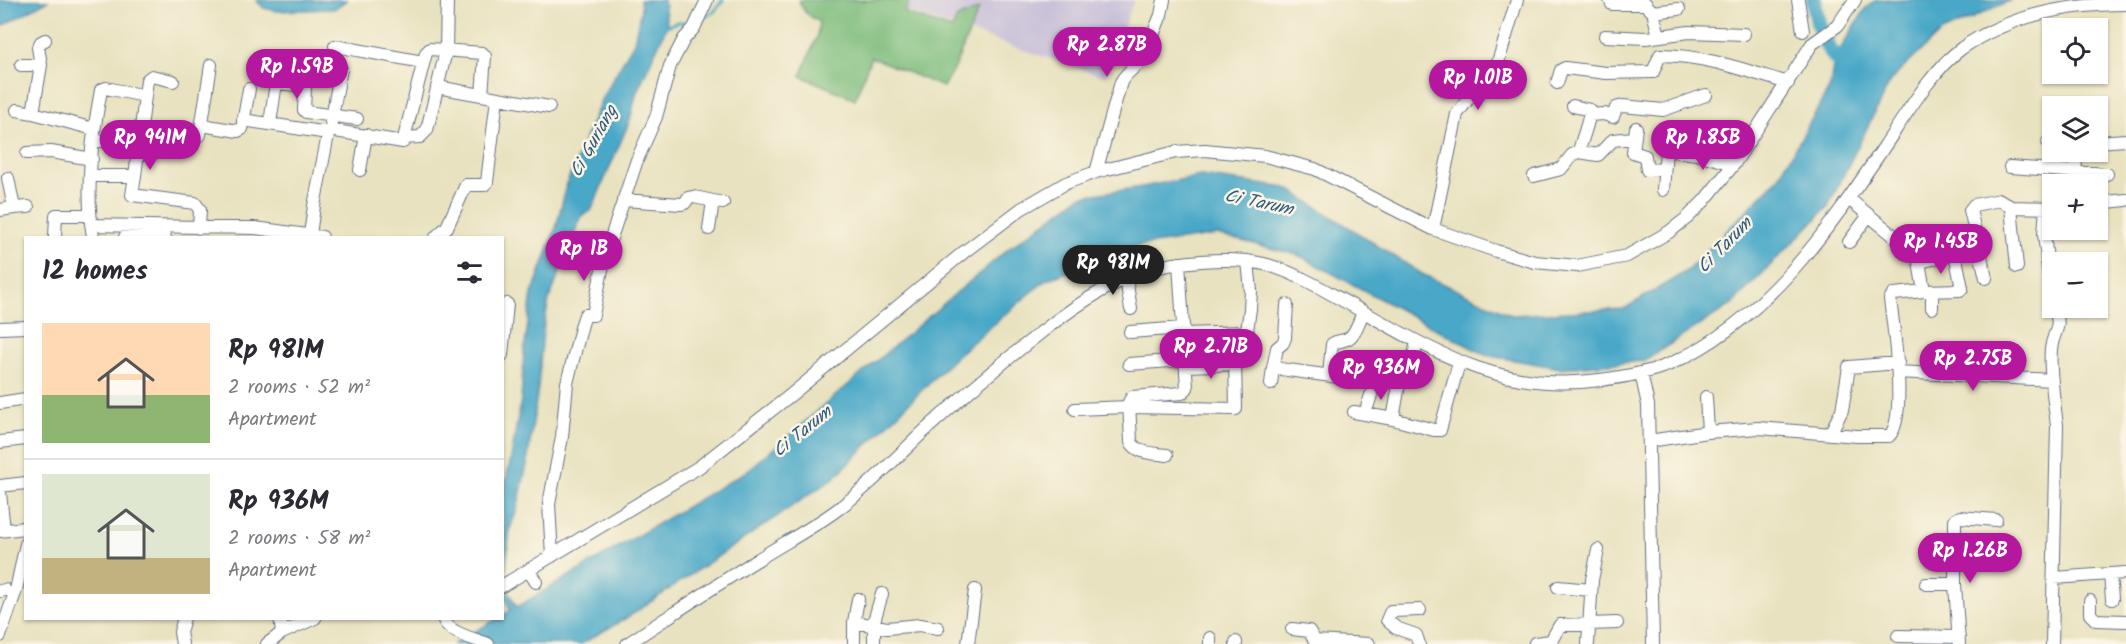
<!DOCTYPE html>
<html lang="en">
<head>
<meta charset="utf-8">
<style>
  :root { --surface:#fff; --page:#f2f2f3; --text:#2b2b33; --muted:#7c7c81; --line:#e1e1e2; --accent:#b5179e }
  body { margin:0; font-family:Kalam,sans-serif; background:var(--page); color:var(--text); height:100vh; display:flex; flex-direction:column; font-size:22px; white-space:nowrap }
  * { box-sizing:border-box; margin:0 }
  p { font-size:20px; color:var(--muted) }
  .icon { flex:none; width:33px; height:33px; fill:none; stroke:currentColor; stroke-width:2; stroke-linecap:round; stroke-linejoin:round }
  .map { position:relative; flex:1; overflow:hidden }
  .sheet { position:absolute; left:24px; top:236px; width:480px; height:384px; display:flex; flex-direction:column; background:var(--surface); border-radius:0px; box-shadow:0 2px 4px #0004 }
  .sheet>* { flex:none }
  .buttons { position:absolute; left:2042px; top:18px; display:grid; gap:12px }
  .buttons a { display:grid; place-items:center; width:66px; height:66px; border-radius:0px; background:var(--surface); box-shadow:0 2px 4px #0004; font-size:30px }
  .price { position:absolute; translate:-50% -51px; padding:0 14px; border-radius:21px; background:var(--accent); color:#fff; font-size:20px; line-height:39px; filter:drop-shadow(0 2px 3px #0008) }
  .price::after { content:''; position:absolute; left:50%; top:36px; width:18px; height:14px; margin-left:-9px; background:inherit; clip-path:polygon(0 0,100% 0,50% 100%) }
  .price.active { background:#222; color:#fff }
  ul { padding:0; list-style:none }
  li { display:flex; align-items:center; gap:18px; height:150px; padding:0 18px }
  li+li { border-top:2px solid var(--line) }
  li span { display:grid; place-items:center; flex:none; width:168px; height:120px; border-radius:0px; color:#555 }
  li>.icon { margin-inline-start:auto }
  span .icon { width:72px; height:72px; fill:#fffc; stroke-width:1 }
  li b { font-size:26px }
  h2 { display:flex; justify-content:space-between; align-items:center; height:72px; padding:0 18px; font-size:26px }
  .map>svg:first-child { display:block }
</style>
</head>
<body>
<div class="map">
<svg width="2126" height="644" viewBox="0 0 2126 644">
  <rect width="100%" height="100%" fill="#fcf5e5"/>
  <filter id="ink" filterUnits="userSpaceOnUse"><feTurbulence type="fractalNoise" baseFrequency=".0167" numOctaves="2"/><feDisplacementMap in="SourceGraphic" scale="12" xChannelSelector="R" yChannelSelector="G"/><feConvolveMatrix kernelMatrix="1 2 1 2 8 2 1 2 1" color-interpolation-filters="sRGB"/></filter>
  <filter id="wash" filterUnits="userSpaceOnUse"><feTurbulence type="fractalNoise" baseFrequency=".008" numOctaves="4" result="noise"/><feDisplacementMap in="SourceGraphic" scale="24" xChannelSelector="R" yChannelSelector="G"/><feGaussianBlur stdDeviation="1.35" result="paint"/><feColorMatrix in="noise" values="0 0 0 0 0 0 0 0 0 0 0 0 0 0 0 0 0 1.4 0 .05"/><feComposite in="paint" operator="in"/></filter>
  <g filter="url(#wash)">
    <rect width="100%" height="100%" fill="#e8e2c0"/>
    <path fill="#c8c0d8" d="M 886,0 L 1134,0 L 1105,77 L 885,4 Z"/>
    <path fill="#7ebd7e" stroke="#4c766e" stroke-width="1.5" d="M 799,0 L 909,0 L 905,13 L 952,29 L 957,18 L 979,9 L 956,64 L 943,87 L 871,57 L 855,99 L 801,76 L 817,36 L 819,22 C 808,16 803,12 799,0 Z"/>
    <path fill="#49a8c8" stroke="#326c93" stroke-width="1.5" d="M 0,0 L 49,0 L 0,27 Z
      M 256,0 L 347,0 L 334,9 L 277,11 L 264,8 Z
      M 640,0 L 664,0 L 667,26 L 636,94 L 630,120 L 591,211 L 582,215 L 549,300 L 543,330 L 538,388 L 527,464 L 517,510 L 510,528 L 506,569 L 503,574 L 503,494 L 511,458 L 521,400 L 524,352 L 532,294 L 556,228 L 567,183 L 602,98 L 634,42 L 641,9 Z
      M 1876,0 L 2011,0 L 1940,33 L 1891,80 L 1827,208 L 1731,305 L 1644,361 L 1560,368 L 1485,355 L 1298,255 L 1218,235 L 1138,246 L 1046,280 L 955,357 L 834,478 L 628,617 L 581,644 L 454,644 L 498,618 L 502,618 L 503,615 L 510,611 L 503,589 L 507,589 L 517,607 L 747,471 L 1008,249 L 1081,196 L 1136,188 L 1201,176 L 1287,188 L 1422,274 L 1512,315 L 1624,309 L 1687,271 L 1777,180 L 1830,87 L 1834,59 L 1866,8 Z"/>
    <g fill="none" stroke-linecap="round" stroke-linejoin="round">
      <path stroke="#49a8c8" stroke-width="3" d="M 705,17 L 715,11 L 723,0
        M 664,27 L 678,22 L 692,23"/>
      <path stroke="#49a8c8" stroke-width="16" d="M 1814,0 C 1818,33 1826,51 1851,74"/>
    </g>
  </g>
  <g filter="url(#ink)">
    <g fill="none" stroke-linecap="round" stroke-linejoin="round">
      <g stroke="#636e80" stroke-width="14">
        <path id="minor" d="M 1610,0 L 1612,4 L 1646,4
          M 1641,0 L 1653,12 L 1679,9
          M 1798,0 L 1803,31
          M 1653,12 L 1659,36
          M 1605,36 L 1646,38 L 1689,32 L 1744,34
          M 45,40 L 41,42 L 38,47 L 41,65 L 33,113 L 94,129
          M 335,46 L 423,62
          M 21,65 L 41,65
          M 1557,83 L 1561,70 L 1565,68 L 1606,73 L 1653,72 L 1660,55 C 1703,55 1747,71 1788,83
          M 296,85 L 305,88 L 304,110 L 306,112 L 357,119
          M 437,87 L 549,107
          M 1573,106 L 1590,110 C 1590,121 1581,140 1579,152 L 1598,155 L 1613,140 L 1634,138
          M 17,110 L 33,113
          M 1590,115 L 1604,114 L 1613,117 L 1616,108 L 1623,106 L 1663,110 L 1706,95
          M 243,120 L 328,133
          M 331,122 L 341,69
          M 270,123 L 276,83 L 296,85 L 299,69
          M 202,125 L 238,131 L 242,129 L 249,89
          M 1636,128 L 1633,152 L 1645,156 L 1647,170 L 1664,169
          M 405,138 L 420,137 L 427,130 L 446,51 L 447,0
          M 93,140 L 166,148 L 174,146 L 177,134 L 200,135 L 211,65
          M 2048,142 L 2052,142
          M 2097,142 L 2126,140
          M 27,153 L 51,152 L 92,159
          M 2010,167 L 2107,174
          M 360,170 L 366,135
          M 1096,172 L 1121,82 C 1127,71 1137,67 1144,57 L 1161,15 L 1164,0
          M 90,176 L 135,176 L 147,80 L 152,76 L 173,81
          M 135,176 L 132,195 L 195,203 L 200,210 L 199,228
          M 1534,176 L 1561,169 L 1572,155 L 1579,152
          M 8,178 L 14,208 L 28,207
          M 2075,184 L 2076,152
          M 1663,190 L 1666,150 L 1697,154 L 1734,164
          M 1849,199 L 1909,248 L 1920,262 L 1979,248 L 1970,210 L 1974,205 L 2000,200 L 2011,207 L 2052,208
          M 623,200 L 681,204 L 685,203 L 688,198 L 694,197 L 723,203
          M 2097,203 L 2126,200
          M 2011,207 L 2017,267
          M 2046,208 L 2044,234 L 2052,303
          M 0,210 L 14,208
          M 91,225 L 255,228 L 322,237
          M 709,229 L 713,201
          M 1433,229 L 1457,114 L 1468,99 L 1492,82 L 1517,0
          M 310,235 L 314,206 L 329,130 L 403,142 L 426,53 L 430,49 L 482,53 L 485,56 L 482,95
          M 55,237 L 56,215 L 89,215
          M 93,237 C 85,189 92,138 101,90 L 106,88 L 145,96
          M 125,237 L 162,234 L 165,237
          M 436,237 L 447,227 L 466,185 L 484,185 L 487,182 L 497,98
          M 1849,242 L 1869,215
          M 1979,248 L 1986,278
          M 1919,262 L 1924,291 L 1960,290 L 1962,288 L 1955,254
          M 1126,279 L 1131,309
          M 1932,291 L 1932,308
          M 0,328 L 26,327
          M 1130,332 L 1183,328
          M 1183,334 L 1247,332
          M 502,355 L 507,304
          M 1129,364 L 1185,360
          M 1186,366 L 1236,364
          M 1273,368 L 1277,348 L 1283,343 L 1285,338 L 1287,305
          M 1898,372 L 2052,380
          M 1641,373 L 1648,405 L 1653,644
          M 1329,375 L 1332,344 C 1338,340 1341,342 1347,339 C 1355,336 1360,319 1363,312
          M 1271,384 L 1273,368 L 1383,383 C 1387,383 1406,378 1409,376 L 1417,342
          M 1706,397 L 1708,432
          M 0,403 L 26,399
          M 1075,409 L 1129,407 L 1236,409 L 1235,358 L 1246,338 L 1250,309 L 1251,291 L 1248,261
          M 1354,412 L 1393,419 L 1400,379
          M 1365,414 L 1371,395
          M 1393,419 L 1434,430 L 1440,430 L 1459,363
          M 1830,434 L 1842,410 L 1849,367 L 1898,363
          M 1649,441 L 1708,432 L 1758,428 L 1857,436 L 1889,436 C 1908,419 1893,325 1890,299 L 1894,294 L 1924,291
          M 0,442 L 26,439
          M 1167,455 C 1153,453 1138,454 1131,442 L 1129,402 L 1132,397 L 1182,393 L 1187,388 L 1179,263
          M 0,486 L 26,483
          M 0,493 L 4,530
          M 0,531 L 24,528
          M 1931,552 L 1956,551
          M 552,556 L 549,504 L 562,437 L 567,383 L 582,324 L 585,315 L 593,315 L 604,259 L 637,160 L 656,117 L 670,66 L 684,39 L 694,28 L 707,0
          M 529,571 L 536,582
          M 2054,578 L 2110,574
          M 1926,584 L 1955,584 L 1959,644
          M 1955,584 L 1955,520 L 1960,517 L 1996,520
          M 502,586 L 699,467 L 792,394 L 964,252 L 1021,209 L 1066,183 L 1096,172 L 1176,152 L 1205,150 L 1265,156 L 1315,169 L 1433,229 L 1496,251 L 1535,262 L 1577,266 L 1627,256 L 1669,232 L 1687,218 L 1704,201 L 1734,164 L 1812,44 L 1837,26 L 1855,0
          M 1558,587 L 1591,590
          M 0,591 L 5,590
          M 2112,599 L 2110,574 L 2126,573
          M 2090,601 L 2090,614 L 2096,620 L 2126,621
          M 280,618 L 282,633
          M 443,618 C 447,633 475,639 488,644
          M 854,622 L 858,599
          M 1292,629 L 1309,631 L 1315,641 L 1369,644
          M 0,636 L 16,590 L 26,544
          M 1898,636 L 1959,637
          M 1535,643 L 1551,641 L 1560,625 L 1617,623
          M 182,644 L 180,632 L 184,618
          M 267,644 L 282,633 L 315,618
          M 627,644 C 670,616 713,587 757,560 C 782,544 809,530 834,512 C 866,489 893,461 921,434 C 959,399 998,366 1039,334 C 1078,303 1124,272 1174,264 C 1202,260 1236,257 1264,264 C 1299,273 1330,294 1362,311 C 1442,356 1504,393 1600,380 C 1623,377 1649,373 1670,364 C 1765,322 1828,230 1884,147 C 1905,116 1932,70 1962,48 C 2010,15 2069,4 2126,4
          M 854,644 L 854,622 L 887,628 L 920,625 L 938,628
          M 874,644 L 874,621 L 882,594
          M 968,644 L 975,590
          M 1210,644 L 1210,638
          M 1236,644 L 1236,642
          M 1419,644 L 1416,635 L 1396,628 L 1387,620 L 1391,611 L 1420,610
          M 1588,644 L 1592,580 L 1598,550
          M 2052,644 L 2057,425 C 2054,402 2049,371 2051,349 C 2053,330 2063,329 2054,308"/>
      </g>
      <use href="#minor" stroke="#fff" stroke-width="12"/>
    </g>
  </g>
  <g text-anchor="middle" stroke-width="5" stroke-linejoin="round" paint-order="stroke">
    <g font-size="18" font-style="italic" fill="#2b5983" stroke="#fcf5e5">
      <text transform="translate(593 141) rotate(-61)" y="6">Ci Guriang</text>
      <text transform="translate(1259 202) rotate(12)" y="6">Ci Tarum</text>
      <text transform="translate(1724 245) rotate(-46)" y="6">Ci Tarum</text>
      <text transform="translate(802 431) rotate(-39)" y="6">Ci Tarum</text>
    </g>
  </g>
</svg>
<div class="buttons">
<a><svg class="icon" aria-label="locate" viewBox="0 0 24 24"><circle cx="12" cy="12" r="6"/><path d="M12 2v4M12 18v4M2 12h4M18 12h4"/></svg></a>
<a><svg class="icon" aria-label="layers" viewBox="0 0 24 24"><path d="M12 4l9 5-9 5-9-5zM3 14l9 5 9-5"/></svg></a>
<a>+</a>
<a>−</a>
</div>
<b class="price" style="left:1107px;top:78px">Rp 2.87B</b>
<b class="price" style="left:297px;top:100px">Rp 1.59B</b>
<b class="price" style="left:1478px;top:111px">Rp 1.01B</b>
<b class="price" style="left:150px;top:171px">Rp 941M</b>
<b class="price" style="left:1703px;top:171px">Rp 1.85B</b>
<b class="price" style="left:1941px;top:275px">Rp 1.45B</b>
<b class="price" style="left:584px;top:282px">Rp 1B</b>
<b class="price active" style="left:1113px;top:296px">Rp 981M</b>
<b class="price" style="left:1211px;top:380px">Rp 2.71B</b>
<b class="price" style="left:1973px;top:392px">Rp 2.75B</b>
<b class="price" style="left:1381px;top:401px">Rp 936M</b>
<b class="price" style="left:1970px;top:584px">Rp 1.26B</b>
<section class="sheet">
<h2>12 homes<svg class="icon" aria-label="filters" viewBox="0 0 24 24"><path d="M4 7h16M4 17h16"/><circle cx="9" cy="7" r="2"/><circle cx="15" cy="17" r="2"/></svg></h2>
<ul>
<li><span style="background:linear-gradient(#ffd9b3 60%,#8fb573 0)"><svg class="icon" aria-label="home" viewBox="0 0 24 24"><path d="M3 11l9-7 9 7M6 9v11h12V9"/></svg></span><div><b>Rp 981M</b><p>2 rooms · 52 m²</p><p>Apartment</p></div></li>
<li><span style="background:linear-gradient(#dfe7d0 70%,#c2b280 0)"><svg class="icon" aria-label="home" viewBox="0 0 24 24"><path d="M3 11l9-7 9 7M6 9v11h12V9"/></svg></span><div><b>Rp 936M</b><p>2 rooms · 58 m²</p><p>Apartment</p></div></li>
</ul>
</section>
</div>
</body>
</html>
